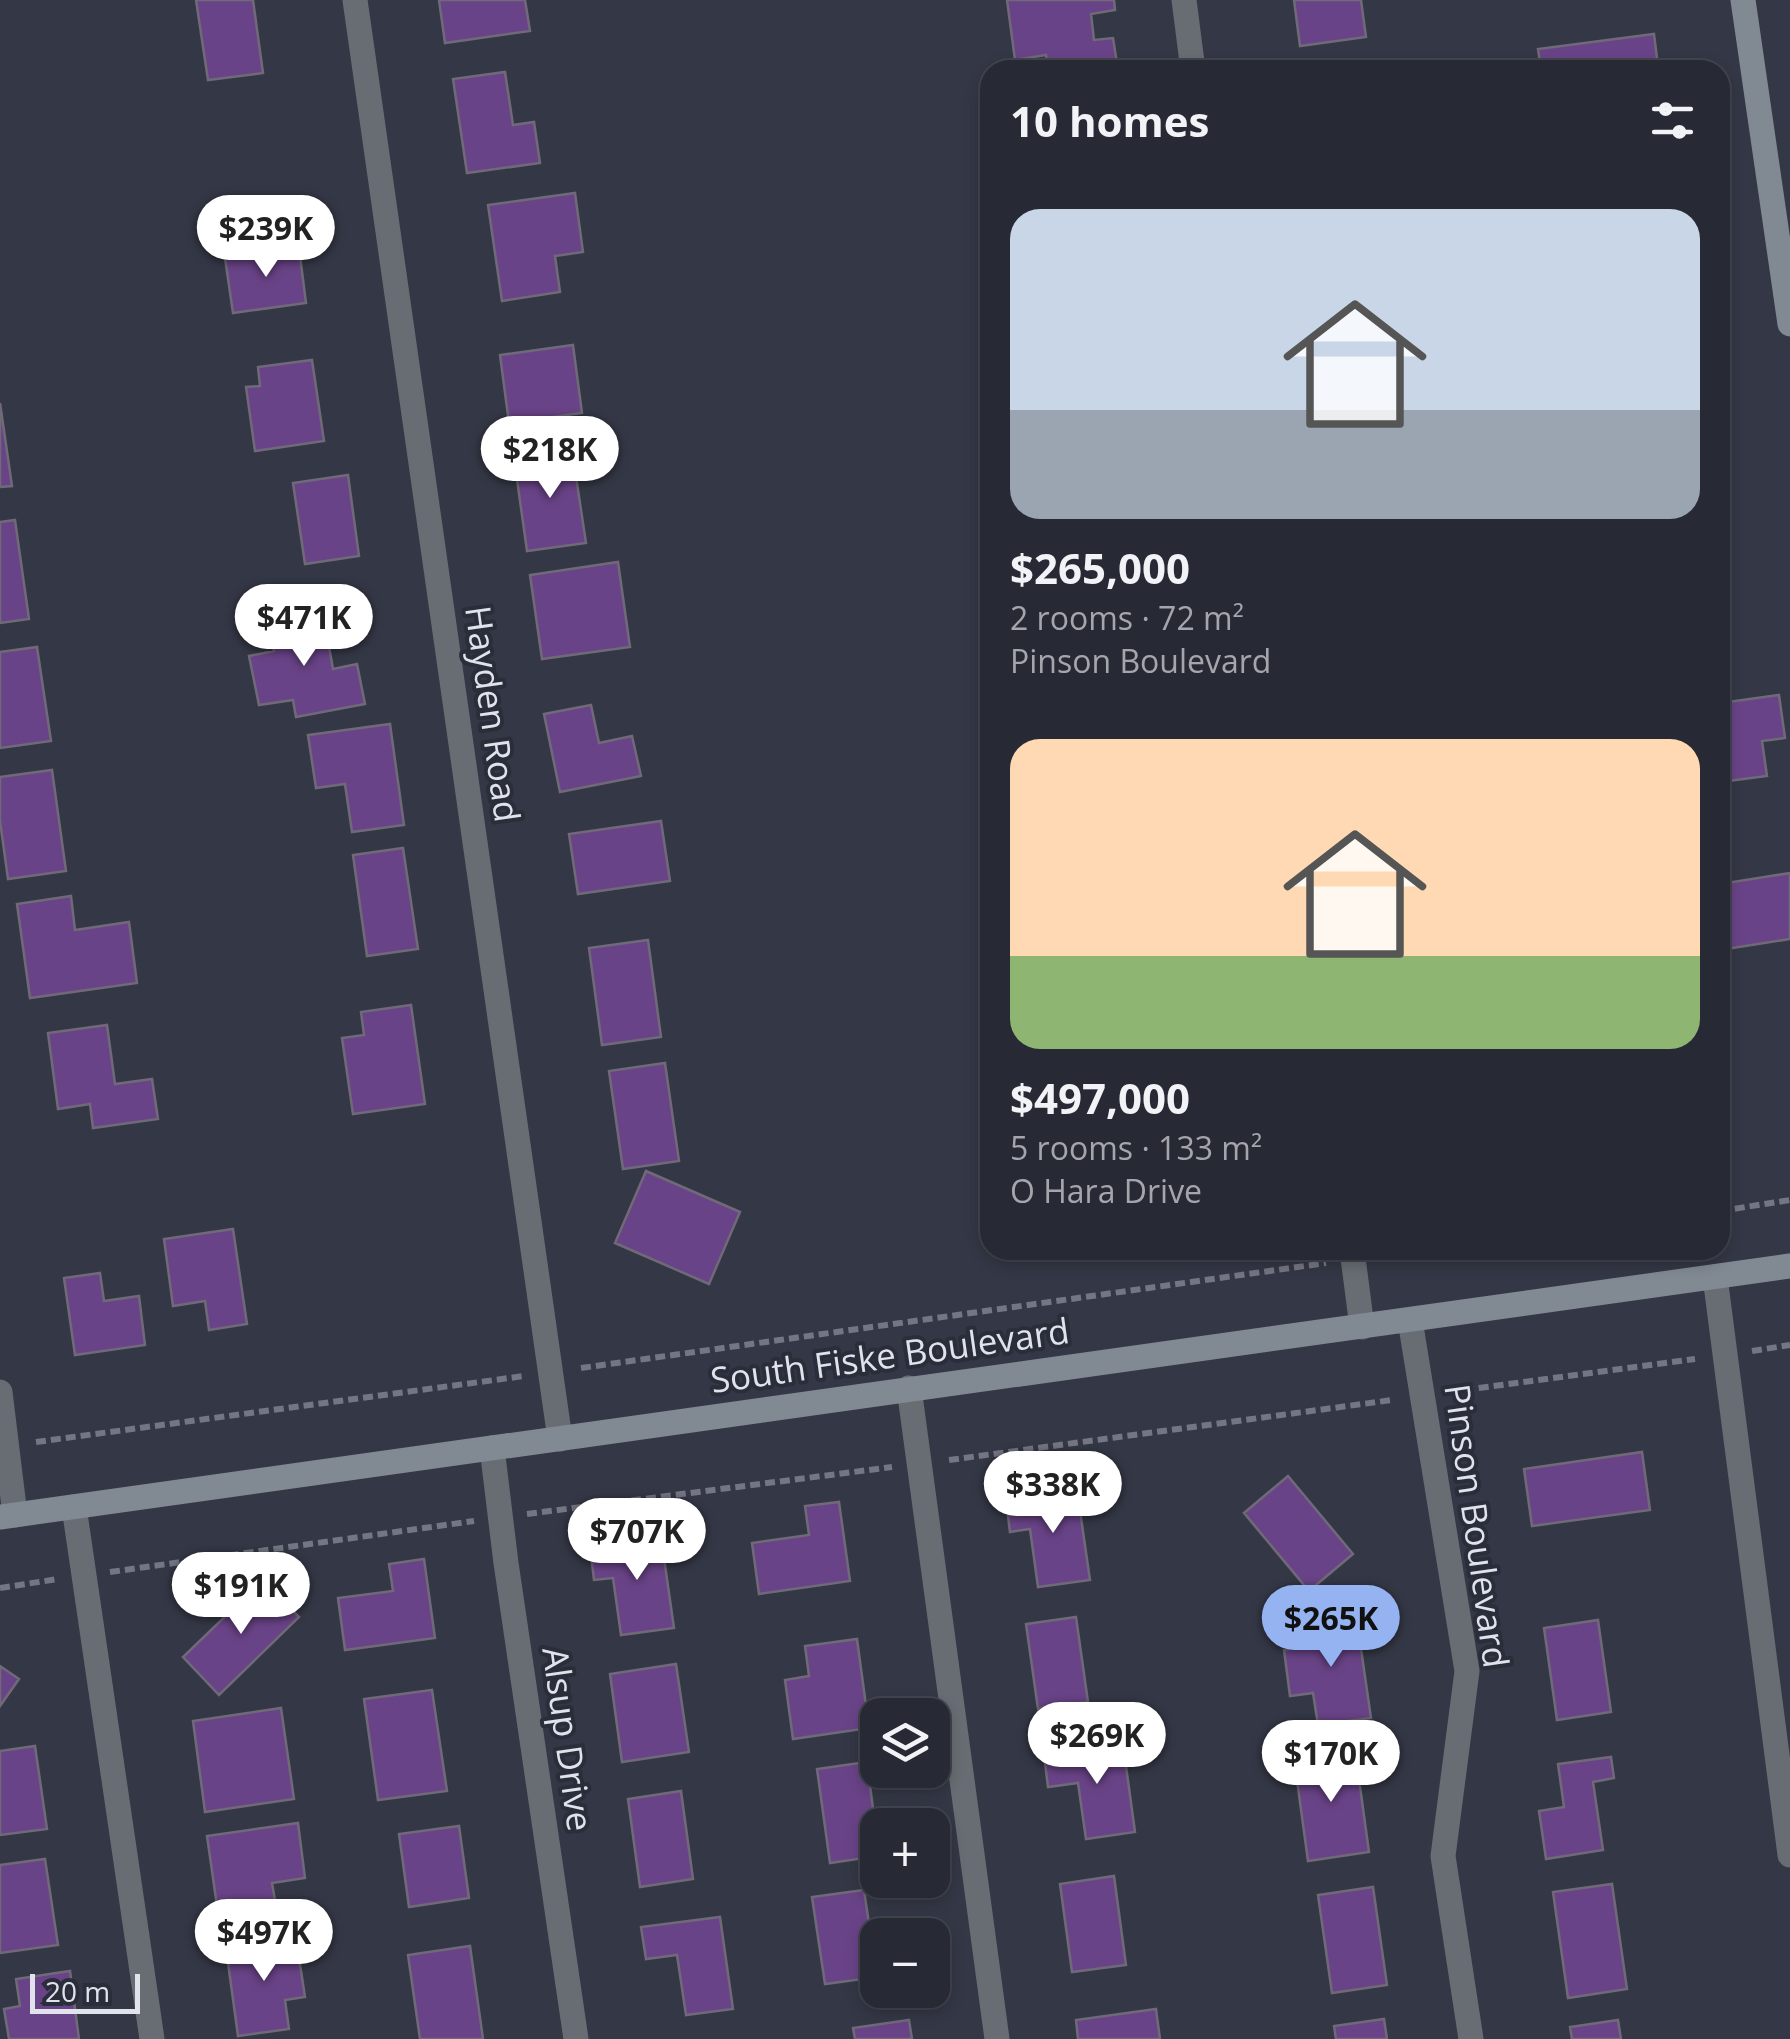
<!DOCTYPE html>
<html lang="en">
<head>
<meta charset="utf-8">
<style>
  :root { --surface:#272934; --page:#333540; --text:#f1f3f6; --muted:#a4a6ac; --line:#43454f; --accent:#95b2f1 }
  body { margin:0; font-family:"Open Sans",sans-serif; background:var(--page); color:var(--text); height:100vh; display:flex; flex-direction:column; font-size:38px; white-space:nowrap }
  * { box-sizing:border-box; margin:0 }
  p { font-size:32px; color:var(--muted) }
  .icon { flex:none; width:55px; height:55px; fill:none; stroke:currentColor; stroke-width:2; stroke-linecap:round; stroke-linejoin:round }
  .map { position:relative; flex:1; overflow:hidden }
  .drawer { position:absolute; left:980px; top:60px; width:750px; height:1200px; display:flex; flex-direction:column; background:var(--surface); border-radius:30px; box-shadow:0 5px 15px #0003,0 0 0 2px var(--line) }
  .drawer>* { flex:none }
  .fabs { position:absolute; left:860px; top:1698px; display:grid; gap:20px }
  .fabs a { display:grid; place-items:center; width:90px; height:90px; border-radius:20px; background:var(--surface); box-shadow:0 5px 15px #0003,0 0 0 2px var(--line); font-size:50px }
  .scale { position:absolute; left:30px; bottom:25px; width:110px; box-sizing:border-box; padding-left:10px; border:5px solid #e1e3ec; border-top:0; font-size:28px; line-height:35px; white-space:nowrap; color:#e1e3ec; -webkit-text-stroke:8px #2a2d3a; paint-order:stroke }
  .price { position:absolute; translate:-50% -85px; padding:0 22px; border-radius:35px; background:#fff; color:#222; font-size:32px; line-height:65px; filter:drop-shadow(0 2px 5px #0008) }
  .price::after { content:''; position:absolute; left:50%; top:60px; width:30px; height:22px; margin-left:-15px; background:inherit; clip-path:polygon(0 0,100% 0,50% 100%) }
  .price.selected { background:var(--accent); color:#111 }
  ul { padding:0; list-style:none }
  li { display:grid; align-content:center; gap:20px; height:530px; padding:0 30px }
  li span { display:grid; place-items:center; height:310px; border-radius:30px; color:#555 }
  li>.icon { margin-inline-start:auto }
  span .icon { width:180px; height:180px; fill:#fffc; stroke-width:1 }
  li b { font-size:42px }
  h2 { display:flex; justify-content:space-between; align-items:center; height:120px; padding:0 30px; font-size:42px }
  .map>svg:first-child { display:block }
</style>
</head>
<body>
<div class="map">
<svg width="1790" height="2039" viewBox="0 0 1790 2039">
  <rect width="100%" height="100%" fill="#343745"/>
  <path fill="#694387" stroke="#706978" stroke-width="2.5" d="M 196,0 L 253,0 L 263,73 L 208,80 Z
    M 439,0 L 525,0 L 530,31 L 445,43 Z
    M 1007,0 L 1114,0 L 1115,10 L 1091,14 L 1094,40 L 1113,38 L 1118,70 L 1048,70 L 1046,55 L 1015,60 Z
    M 1294,0 L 1361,0 L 1366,37 L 1300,46 Z
    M 1654,34 L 1658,66 L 1628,70 L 1541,70 L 1538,49 Z
    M 505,72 L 513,125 L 534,122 L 540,163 L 467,173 L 453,79 Z
    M 575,193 L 583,252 L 555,256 L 560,292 L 502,301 L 488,205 Z
    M 299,248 L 306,303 L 233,313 L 225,258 Z
    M 573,345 L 582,413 L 509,423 L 500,355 Z
    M 312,360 L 324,441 L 255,451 L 246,387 L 260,386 L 258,367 Z
    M 0,403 L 12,486 L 0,487 Z
    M 572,450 L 586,543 L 527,551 L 514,458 Z
    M 348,475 L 359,556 L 305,564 L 293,483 Z
    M 15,520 L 29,619 L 0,623 L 0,522 Z
    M 618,562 L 630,647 L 542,659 L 530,575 Z
    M 323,613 L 333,669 L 357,664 L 365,704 L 296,717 L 293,700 L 259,705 L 249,656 L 274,651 L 268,622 Z
    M 37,647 L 51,741 L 0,748 L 0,652 Z
    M 1779,695 L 1785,738 L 1762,741 L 1767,776 L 1720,782 L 1720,703 Z
    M 591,705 L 599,743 L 632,736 L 641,776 L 560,792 L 544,714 Z
    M 390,724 L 404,825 L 352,832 L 345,784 L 316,788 L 308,735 Z
    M 52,770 L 66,871 L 8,879 L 0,821 L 0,777 Z
    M 661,821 L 670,881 L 578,894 L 569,834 Z
    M 403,848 L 418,949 L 367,956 L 353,855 Z
    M 1790,873 L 1790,939 L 1720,950 L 1720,884 Z
    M 71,896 L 75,930 L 129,922 L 137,983 L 30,998 L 17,904 Z
    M 648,940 L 661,1037 L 602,1045 L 589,948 Z
    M 411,1005 L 425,1104 L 353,1114 L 342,1038 L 364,1035 L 361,1012 Z
    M 107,1025 L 115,1084 L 152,1079 L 158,1119 L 93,1128 L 90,1104 L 58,1109 L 48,1033 Z
    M 665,1063 L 679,1161 L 623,1169 L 609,1071 Z
    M 646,1171 L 740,1212 L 709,1284 L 615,1243 Z
    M 233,1229 L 247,1324 L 209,1330 L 205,1301 L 173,1306 L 164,1239 Z
    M 100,1273 L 104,1301 L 139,1296 L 145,1345 L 75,1355 L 64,1278 Z
    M 1642,1452 L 1650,1510 L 1532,1526 L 1524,1469 Z
    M 1288,1476 L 1353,1554 L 1309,1591 L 1244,1513 Z
    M 1077,1490 L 1090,1580 L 1038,1587 L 1030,1529 L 1010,1532 L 1006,1500 Z
    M 839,1502 L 850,1581 L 759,1594 L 752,1543 L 809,1535 L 805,1506 Z
    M 661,1537 L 674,1628 L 621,1635 L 613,1578 L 594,1580 L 590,1547 Z
    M 424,1559 L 435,1638 L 345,1650 L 338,1598 L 393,1591 L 389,1564 Z
    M 263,1580 L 299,1617 L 219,1695 L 183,1657 Z
    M 1356,1614 L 1371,1718 L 1318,1725 L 1313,1693 L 1290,1696 L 1284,1650 L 1306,1646 L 1302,1622 Z
    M 1076,1617 L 1088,1702 L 1038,1709 L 1026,1624 Z
    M 1598,1620 L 1611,1712 L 1557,1720 L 1544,1628 Z
    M 857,1639 L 869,1728 L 793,1739 L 785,1680 L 809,1676 L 805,1646 Z
    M 676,1664 L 689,1752 L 622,1762 L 610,1674 Z
    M 0,1666 L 19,1679 L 0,1706 Z
    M 432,1690 L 447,1791 L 378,1800 L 364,1699 Z
    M 281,1708 L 294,1799 L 205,1812 L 193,1721 Z
    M 1123,1744 L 1135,1832 L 1086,1839 L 1078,1783 L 1048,1787 L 1044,1755 Z
    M 35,1746 L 47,1829 L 0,1835 L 0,1751 Z
    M 1355,1750 L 1369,1852 L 1308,1861 L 1294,1758 Z
    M 1611,1757 L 1614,1778 L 1593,1782 L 1603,1850 L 1546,1859 L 1539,1811 L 1564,1807 L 1558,1764 Z
    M 867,1762 L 875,1824 L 898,1821 L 899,1825 L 878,1825 L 878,1856 L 830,1863 L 817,1769 Z
    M 681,1791 L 693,1879 L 640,1887 L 628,1799 Z
    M 298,1823 L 305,1878 L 272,1883 L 277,1912 L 219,1920 L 207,1836 Z
    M 459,1826 L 469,1898 L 409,1907 L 399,1834 Z
    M 45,1859 L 58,1945 L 0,1953 L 0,1865 Z
    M 1114,1876 L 1126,1965 L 1072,1972 L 1060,1884 Z
    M 1612,1884 L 1627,1989 L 1568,1998 L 1553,1892 Z
    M 1373,1887 L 1387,1985 L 1332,1993 L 1318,1895 Z
    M 864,1890 L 872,1944 L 878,1944 L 878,1977 L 825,1984 L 812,1897 Z
    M 720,1917 L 733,2009 L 686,2015 L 677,1955 L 646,1959 L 641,1927 Z
    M 296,1938 L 305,1997 L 285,2000 L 289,2029 L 238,2036 L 226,1948 Z
    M 470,1946 L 483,2039 L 420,2039 L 408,1955 Z
    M 70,1971 L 79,2039 L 9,2039 L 4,2009 L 20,2006 L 16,1979 Z
    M 1156,2009 L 1160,2039 L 1078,2039 L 1076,2020 Z
    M 1384,2019 L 1387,2039 L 1336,2039 L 1334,2026 Z
    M 909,2020 L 912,2039 L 855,2039 L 853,2028 Z
    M 1618,2020 L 1621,2039 L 1572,2039 L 1570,2027 Z"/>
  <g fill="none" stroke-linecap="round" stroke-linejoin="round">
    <path stroke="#747683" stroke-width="6" stroke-dasharray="10 5" stroke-linecap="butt" d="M 1720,1211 L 1790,1200
      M 1383,1256 L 1430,1250
      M 1752,1351 L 1790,1345
      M 581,1368 L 1326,1263
      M 1449,1392 L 1695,1359
      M 36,1442 L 524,1376
      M 949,1460 L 1392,1400
      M 527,1514 L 892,1467
      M 110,1572 L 474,1521
      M 0,1588 L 58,1579"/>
    <path stroke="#676d72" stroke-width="25" d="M 355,0 L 560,1439
      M 1184,0 L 1193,70
      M 1352,1250 L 1362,1327
      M 1715,1277 L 1790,1855
      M 1410,1320 L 1467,1671 L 1443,1856 L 1471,2039
      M 909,1388 L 997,2039
      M 0,1392 L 15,1515
      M 492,1448 L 506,1563 L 576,2039
      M 74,1507 L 152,2039"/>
    <path stroke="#818a92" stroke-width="25" d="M 1743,0 L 1790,324
      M 0,1517 L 1790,1266"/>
  </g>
  <g text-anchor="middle" stroke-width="8" stroke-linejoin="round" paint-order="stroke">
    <g font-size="35" fill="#e1e3ec" stroke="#2a2d3a">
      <text transform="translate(492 714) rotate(82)" y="12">Hayden Road</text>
      <text transform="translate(890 1356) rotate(-8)" y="12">South Fiske Boulevard</text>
      <text transform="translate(1476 1526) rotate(82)" y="12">Pinson Boulevard</text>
      <text transform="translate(567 1739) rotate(82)" y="12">Alsup Drive</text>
    </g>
  </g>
</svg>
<div class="fabs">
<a><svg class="icon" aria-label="layers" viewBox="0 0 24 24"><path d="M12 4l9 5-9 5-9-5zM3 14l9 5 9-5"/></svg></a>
<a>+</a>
<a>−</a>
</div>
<div class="scale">20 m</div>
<b class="price" style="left:266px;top:280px">$239K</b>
<b class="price" style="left:550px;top:501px">$218K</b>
<b class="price" style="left:304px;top:669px">$471K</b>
<b class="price" style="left:1053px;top:1536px">$338K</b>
<b class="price" style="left:637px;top:1583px">$707K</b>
<b class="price" style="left:241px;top:1637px">$191K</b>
<b class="price selected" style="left:1331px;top:1670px">$265K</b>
<b class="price" style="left:1097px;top:1787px">$269K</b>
<b class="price" style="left:1331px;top:1805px">$170K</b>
<b class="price" style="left:264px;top:1984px">$497K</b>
<section class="drawer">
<h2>10 homes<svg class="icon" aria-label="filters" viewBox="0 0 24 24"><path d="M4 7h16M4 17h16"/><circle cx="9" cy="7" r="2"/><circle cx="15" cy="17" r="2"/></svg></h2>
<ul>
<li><span style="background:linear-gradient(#c9d6e8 65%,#9aa5b1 0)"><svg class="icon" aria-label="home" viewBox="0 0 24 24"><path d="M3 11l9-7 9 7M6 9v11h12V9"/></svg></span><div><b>$265,000</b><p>2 rooms · 72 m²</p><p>Pinson Boulevard</p></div></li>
<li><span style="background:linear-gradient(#ffd9b3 70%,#8fb573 0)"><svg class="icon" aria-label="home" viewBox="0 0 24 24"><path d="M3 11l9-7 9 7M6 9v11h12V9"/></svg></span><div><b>$497,000</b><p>5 rooms · 133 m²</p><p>O Hara Drive</p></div></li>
</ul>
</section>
</div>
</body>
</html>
